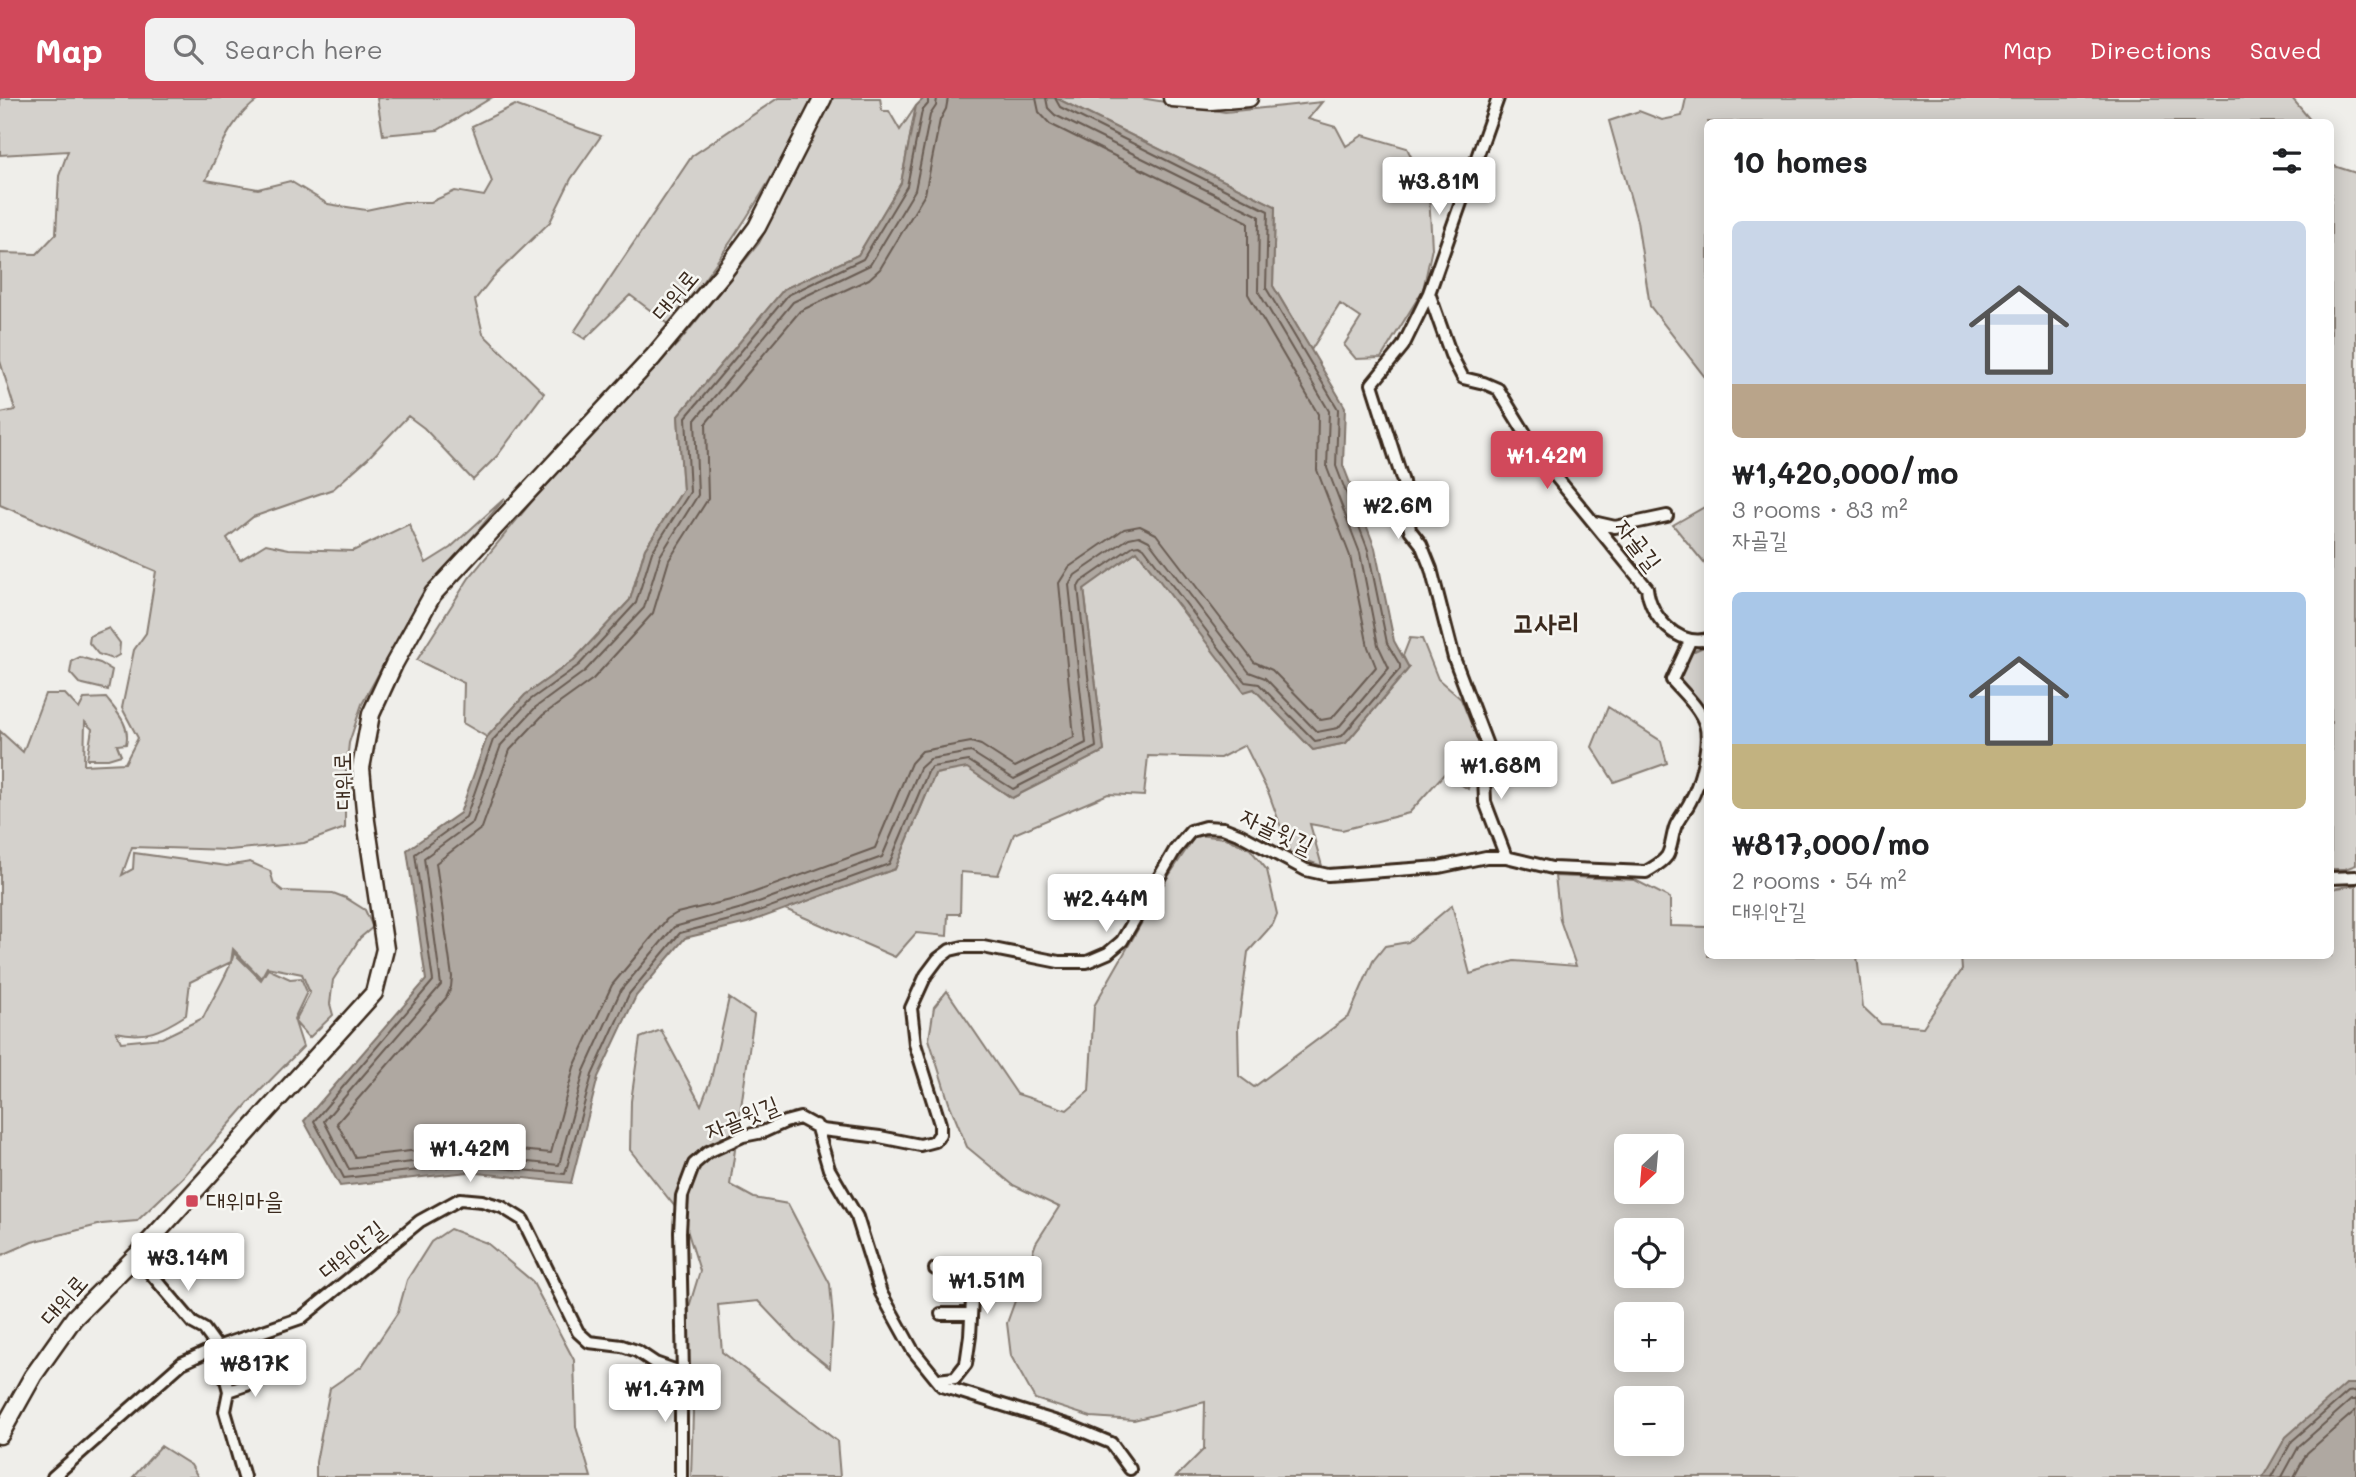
<!DOCTYPE html>
<html lang="en">
<head>
<meta charset="utf-8">
<style>
  :root { --surface:#fff; --page:#f2f2f2; --text:#202124; --muted:#757577; --accent:#d1495b }
  body { margin:0; font-family:Mali,"Poor Story",sans-serif; background:var(--page); color:var(--text); height:100vh; display:flex; flex-direction:column; font-size:26px; white-space:nowrap }
  * { box-sizing:border-box; margin:0 }
  p { font-size:23px; color:var(--muted) }
  .icon { flex:none; width:38px; height:38px; fill:none; stroke:currentColor; stroke-width:2; stroke-linecap:round; stroke-linejoin:round }
  .map { position:relative; flex:1; overflow:hidden }
  .drawer { position:absolute; left:1704px; top:21px; width:630px; height:840px; display:flex; flex-direction:column; background:var(--surface); border-radius:10px; box-shadow:0 4px 18px #0003 }
  .drawer>* { flex:none }
  .needle { width:46px; rotate:206deg }
  .tools { position:absolute; left:1614px; top:1036px; display:grid; gap:14px }
  .tools a { display:grid; place-items:center; width:70px; height:70px; border-radius:10px; background:var(--surface); box-shadow:0 4px 18px #0003; font-size:35px }
  .price { position:absolute; translate:-50% -60px; padding:0 16px; border-radius:7px; background:#fff; color:#222; font-size:23px; line-height:46px; filter:drop-shadow(0 2px 4px #0008) }
  .price::after { content:''; position:absolute; left:50%; top:42px; width:21px; height:16px; margin-left:-10px; background:inherit; clip-path:polygon(0 0,100% 0,50% 100%) }
  .price.on { background:var(--accent); color:#fff }
  ul { padding:0; list-style:none }
  li { display:grid; align-content:center; gap:14px; height:371px; padding:0 28px }
  li span { display:grid; place-items:center; height:217px; border-radius:10px; color:#555 }
  li>.icon { margin-inline-start:auto }
  span .icon { width:126px; height:126px; fill:#fffc; stroke-width:1 }
  li b { font-size:30px }
  h2 { display:flex; justify-content:space-between; align-items:center; height:84px; padding:0 28px; font-size:30px }
  header { display:flex; align-items:center; gap:42px; box-sizing:border-box; height:98px; padding:0 35px; background:var(--accent); color:#fff }
  header strong { font-size:33px }
  nav { display:flex; gap:38px; margin-inline-start:auto; font-size:24px }
  .search { width:490px; height:63px; background:var(--page); display:flex; align-items:center; gap:18px; box-sizing:border-box; padding:0 24px; border-radius:10px; color:var(--muted); font-size:26px }
  .map>svg:first-child { display:block }
</style>
</head>
<body>
<header>
<strong>Map</strong>
<div class="search"><svg class="icon" aria-label="search" viewBox="0 0 24 24"><circle cx="10" cy="10" r="6"/><path d="M15 15l6 6"/></svg>Search here</div>
<nav><a>Map</a><a>Directions</a><a>Saved</a></nav>
</header>
<div class="map">
<svg width="2356" height="1379" viewBox="0 0 2356 1379">
  <rect width="100%" height="100%" fill="#efeeea"/>
  <filter id="ink" filterUnits="userSpaceOnUse"><feTurbulence type="fractalNoise" baseFrequency=".0143" numOctaves="2"/><feDisplacementMap in="SourceGraphic" scale="14" xChannelSelector="R" yChannelSelector="G"/><feConvolveMatrix kernelMatrix="1 2 1 2 8 2 1 2 1" color-interpolation-filters="sRGB"/></filter>
  <g filter="url(#ink)">
    <path fill="#d4d1cc" stroke="#887e75" stroke-width="2" fill-rule="evenodd" d="M 0,0 L 261,0 C 231,19 220,51 206,82 L 258,91 L 290,83 L 328,106 L 366,112 L 404,104 L 431,104 L 455,93 L 484,98 L 492,84 L 472,28 L 515,7 L 601,38 L 571,81 L 550,124 L 493,179 L 475,202 L 483,236 L 544,295 L 497,358 L 473,382 L 424,330 L 408,318 L 368,360 L 333,391 L 253,419 L 227,440 L 240,462 L 266,446 L 289,451 L 353,453 L 409,426 L 426,465 L 450,450 L 505,400 L 417,506 L 362,606 L 349,645 L 345,683 L 345,730 L 304,745 L 229,752 L 132,749 L 122,777 L 133,771 L 134,755 L 227,768 L 250,764 L 270,773 L 274,786 L 283,793 L 333,795 L 346,800 L 365,812 L 373,829 L 360,840 L 333,882 L 330,906 L 333,917 L 309,940 L 295,924 L 303,949 L 250,1003 L 183,1079 L 137,1123 L 102,1126 L 32,1144 L 0,1158 L 0,633 L 23,654 L 45,596 L 65,596 L 79,611 L 84,601 L 106,600 C 117,614 131,628 126,646 L 117,647 L 121,657 L 108,661 L 87,661 L 92,631 L 85,624 L 84,667 L 125,665 L 138,640 L 122,610 L 134,552 L 146,535 L 156,473 L 0,407 L 0,315 L 15,312 L 0,263 L 0,155 L 37,156 L 56,136 L 59,78 L 68,53 L 0,57 ZM 233,851 L 261,880 L 267,869 L 302,876 L 310,895 L 295,923 L 294,921 L 307,894 L 301,880 L 290,881 L 268,871 L 261,882 L 234,855 C 230,874 212,900 203,920 L 162,940 L 121,944 L 116,934 C 146,941 161,933 186,917 L 190,884 L 231,864 Z
      M 377,0 L 491,0 L 438,32 L 383,37 Z
      M 778,0 L 813,0 C 804,22 793,42 781,62 C 749,121 711,174 670,227 L 630,197 L 585,241 L 574,234 L 692,58 Z
      M 832,0 L 880,0 L 882,13 L 889,13 L 900,32 L 916,8 L 901,85 L 858,157 L 784,191 L 678,318 L 683,392 L 645,451 L 630,502 L 574,562 L 525,597 L 487,639 L 463,625 L 464,585 L 417,562 L 469,480 L 533,402 L 680,243 L 759,145 Z
      M 1056,0 L 1141,0 L 1225,14 L 1322,4 L 1308,21 L 1336,29 L 1346,48 L 1363,37 L 1407,50 L 1429,96 L 1432,150 L 1423,192 L 1381,260 L 1356,261 L 1344,247 L 1361,220 L 1340,206 L 1311,252 L 1273,188 L 1275,108 Z
      M 1686,0 L 2292,0 L 2312,24 L 1708,24 L 1708,283 L 1650,208 L 1637,123 L 1609,23 L 1639,13 L 1662,22 L 1682,18 Z
      M 2331,67 L 2356,75 L 2356,767 L 2345,771 L 2331,771 Z
      M 1708,407 L 1708,470 L 1673,427 Z
      M 1137,453 L 1244,593 L 1254,591 L 1313,652 L 1346,645 L 1409,570 L 1403,558 L 1410,540 L 1422,541 L 1438,581 L 1461,601 L 1479,645 L 1468,691 L 1444,676 L 1409,715 L 1342,732 L 1310,726 L 1322,768 L 1291,757 L 1269,696 L 1245,647 L 1220,660 L 1148,658 L 1144,698 L 1108,696 L 1014,736 L 998,777 L 961,774 L 960,816 L 948,816 L 947,838 L 916,835 L 895,859 L 785,811 L 895,771 L 935,676 L 967,669 L 1012,700 L 1104,653 L 1084,490 Z
      M 109,530 L 120,545 L 119,557 L 112,561 L 98,556 L 89,545 L 90,538 Z
      M 1708,547 L 1708,613 L 1679,581 L 1683,558 Z
      M 80,559 L 100,565 L 112,572 L 108,592 L 79,585 L 70,575 L 72,563 Z
      M 1608,609 L 1661,643 L 1667,665 L 1614,684 L 1592,649 Z
      M 1196,737 L 1226,740 L 1250,751 L 1267,772 L 1277,816 L 1273,826 L 1248,854 L 1238,929 L 1239,978 L 1254,989 L 1349,918 L 1373,863 L 1385,848 L 1408,844 L 1452,807 L 1470,876 L 1514,863 L 1576,868 L 1560,822 L 1555,778 L 1635,782 L 1670,800 L 1670,828 L 1708,829 L 1708,858 L 1857,858 L 1863,909 L 1881,926 L 1923,929 L 1962,872 L 1961,858 L 2331,858 L 2331,791 L 2356,787 L 2356,1286 L 2346,1286 L 2263,1379 L 1176,1379 L 1204,1351 L 1205,1304 L 1134,1322 L 1091,1319 L 1035,1301 L 1011,1258 L 1007,1225 L 1036,1145 L 1059,1109 L 1013,1087 L 967,1049 L 949,1005 L 929,941 L 934,909 L 947,893 L 1017,996 L 1067,1012 L 1089,993 L 1094,908 L 1166,782 ZM 1626,1048 L 1671,1048 L 1671,1094 L 1626,1094 ZM 1626,1132 L 1671,1132 L 1671,1178 L 1626,1178 ZM 1626,1216 L 1671,1216 L 1671,1262 L 1626,1262 ZM 1626,1300 L 1671,1300 L 1671,1346 L 1626,1346 Z
      M 729,900 L 754,917 L 730,1087 L 754,1100 L 788,1106 L 830,1186 L 833,1221 L 830,1270 L 795,1242 L 758,1203 L 718,1207 L 722,1254 L 837,1343 L 840,1379 L 691,1379 L 693,1314 L 687,1267 L 689,1209 L 700,1173 L 683,1119 L 630,1052 L 631,1003 L 640,940 L 661,932 L 701,1007 L 711,981 Z
      M 450,1131 L 487,1145 L 532,1183 L 574,1262 L 576,1329 L 591,1379 L 316,1379 L 316,1364 L 330,1290 L 362,1268 L 398,1214 L 407,1182 L 431,1144 Z
      M 161,1348 L 191,1367 L 198,1379 L 133,1379 Z"/>
    <path fill="#afa8a1" stroke="#81766d" stroke-width="2" d="M 924,0 L 1056,0 L 1275,108 L 1273,188 L 1345,309 L 1343,367 L 1375,450 L 1394,543 L 1409,570 L 1346,645 L 1313,652 L 1254,591 L 1244,594 L 1137,453 L 1084,491 L 1104,653 L 1012,700 L 967,670 L 935,676 L 895,771 L 747,825 L 685,840 L 636,898 L 598,979 L 571,1085 L 468,1074 L 340,1088 L 304,1023 L 426,882 L 407,752 L 460,715 L 487,639 L 525,597 L 574,562 L 630,502 L 645,451 L 683,392 L 678,318 L 784,191 L 858,157 L 901,85 L 916,8 Z
      M 2346,1286 L 2356,1286 L 2356,1379 L 2263,1379 L 2286,1339 Z"/>
    <g fill="none" stroke-linecap="round" stroke-linejoin="round">
      <path stroke="#695c52" stroke-width="2" d="M 928,0 L 928,6 L 922,13 L 907,88 L 863,161 L 788,197 L 686,319 L 690,394 L 652,454 L 636,505 L 579,567 L 530,602 L 493,642 L 466,719 L 415,756 L 433,883 L 314,1023 L 344,1080 L 467,1067 L 565,1076 L 592,977 L 629,896 L 680,835 L 745,818 L 889,766 L 928,674 L 932,669 L 969,663 L 1013,691 L 1096,649 L 1078,489 L 1081,484 L 1133,448 L 1139,447 L 1144,450 L 1245,584 L 1259,586 L 1315,643 L 1342,638 L 1400,571 L 1400,567 L 1387,545 L 1368,452 L 1336,368 L 1338,311 L 1266,190 L 1268,113 L 1060,9 L 1055,0
        M 937,0 L 936,8 L 930,17 L 915,92 L 870,167 L 793,204 L 695,322 L 698,397 L 660,458 L 644,510 L 585,573 L 536,609 L 501,647 L 473,724 L 424,760 L 441,887 L 324,1023 L 349,1071 L 467,1058 L 559,1067 L 584,973 L 621,892 L 674,829 L 742,810 L 882,759 L 920,670 L 930,661 L 971,654 L 1014,681 L 1086,645 L 1069,487 L 1075,477 L 1129,440 L 1139,438 L 1149,443 L 1249,574 L 1265,580 L 1317,634 L 1338,630 L 1389,570 L 1378,547 L 1360,455 L 1327,370 L 1329,313 L 1258,193 L 1259,118 L 1055,17 L 1048,10 L 1046,0
        M 948,0 L 946,11 L 940,22 L 925,96 L 880,171 L 869,181 L 800,213 L 706,325 L 708,401 L 669,462 L 653,515 L 593,581 L 543,617 L 510,652 L 482,730 L 436,765 L 452,879 L 451,889 L 446,900 L 337,1025 L 355,1059 L 466,1047 L 551,1055 L 574,969 L 612,887 L 667,821 L 677,815 L 739,800 L 875,750 L 911,665 L 922,653 L 971,644 L 981,647 L 1015,669 L 1074,639 L 1059,485 L 1069,469 L 1124,431 L 1140,428 L 1156,436 L 1254,564 L 1272,572 L 1321,622 L 1332,620 L 1376,569 L 1368,549 L 1350,458 L 1317,372 L 1318,316 L 1248,196 L 1248,124 L 1050,26 L 1039,14 L 1036,0
        M 2272,1379 L 2292,1343 L 2348,1294 L 2356,1293
        M 2282,1379 L 2299,1348 L 2351,1302 L 2356,1302
        M 2294,1379 L 2307,1355 L 2356,1312"/>
      <g stroke="#3b2a1e" stroke-width="16">
        <path id="street" d="M 1498,0 L 1429,195 L 1403,248 L 1372,286 L 1403,384 L 1410,432 L 1421,446 L 1431,471 L 1454,560 L 1487,647 L 1484,677 L 1485,704 L 1506,759
          M 1429,195 L 1451,257 L 1463,280 L 1484,285 L 1498,291 L 1539,358 L 1647,490 C 1650,519 1678,549 1708,541
          M 1593,424 L 1615,429 L 1667,418
          M 2331,780 L 2356,779
          M 816,1027 L 829,1071 L 857,1119 L 881,1195 L 912,1251 L 942,1288 L 1070,1328 L 1111,1345 L 1130,1371
          M 136,1158 L 193,1225 L 204,1231 L 217,1249 L 229,1293 L 225,1313 L 244,1379
          M 935,1171 L 967,1169 L 972,1201 L 970,1238 L 966,1266 L 955,1280 L 937,1282
          M 941,1216 L 971,1216
          M 229,1293 L 270,1279
          M 53,1379 L 182,1265 L 217,1249 L 301,1220 L 420,1123 L 460,1101 L 482,1103 L 502,1109 L 523,1122 L 578,1234 L 589,1244 L 622,1248 L 637,1253 L 655,1265 L 683,1275
          M 681,1379 L 681,1293 L 683,1275 L 680,1134 L 682,1098 L 694,1066 L 708,1054 L 743,1038 L 763,1034 L 785,1024 L 800,1020 L 822,1032 L 880,1039 L 920,1047 L 935,1043 L 940,1036 L 940,1026 L 915,946 L 911,910 L 926,877 L 938,861 L 950,852 L 963,849 L 983,849 L 1059,864 L 1087,864 L 1108,855 L 1122,843 L 1175,752 L 1191,733 L 1205,729 L 1223,730 L 1241,737 L 1306,772 L 1328,777 L 1439,769 L 1486,759 L 1506,759 L 1552,770 L 1646,774 C 1654,769 1661,766 1667,758 C 1672,750 1672,736 1676,727 C 1680,719 1686,712 1690,704 C 1700,686 1711,645 1705,626 C 1699,609 1684,596 1672,582 L 1690,543"/>
      </g>
      <g stroke="#3b2a1e" stroke-width="21">
        <path id="secondary" d="M 1172,0 L 1211,3 L 1249,0
          M 0,1337 L 33,1278 L 74,1220 L 136,1158 L 374,895 L 385,851 L 366,723 L 361,670 L 371,616 L 394,566 L 433,496 L 653,259 L 723,175 L 757,129 L 823,0"/>
      </g>
      <use href="#street" stroke="#f6f6f2" stroke-width="10"/>
      <use href="#secondary" stroke="#f6f6f2" stroke-width="16"/>
    </g>
  </g>
  <rect fill="#d1495b" stroke="#f6f6f2" stroke-width="2.5" x="185" y="1096" width="14" height="14" rx="3.5"/>
  <g text-anchor="middle" stroke-width="5" stroke-linejoin="round" paint-order="stroke">
    <g font-size="24" fill="#3b2a1e" stroke="#f6f6f2">
      <text transform="translate(675 197) rotate(-50)" y="8">대위로</text>
      <text transform="translate(1638 447) rotate(52)" y="8">자골길</text>
      <text transform="translate(343 683) rotate(-91)" y="8">대위로</text>
      <text transform="translate(1277 733) rotate(25)" y="8">자골윗길</text>
      <text transform="translate(742 1020) rotate(-22)" y="8">자골윗길</text>
      <text transform="translate(352 1152) rotate(-39)" y="8">대위안길</text>
      <text transform="translate(64 1202) rotate(-49)" y="8">대위로</text>
    </g>
    <g font-size="24" fill="#3b2a1e" stroke="#f6f6f2" text-anchor="start">
      <text x="206" y="1111">대위마을</text>
    </g>
    <g font-size="28" font-weight="bold" fill="#3b2a1e" stroke="#f6f6f2">
      <text x="1546" y="535">고사리</text>
    </g>
  </g>
</svg>
<div class="tools">
<a><svg class="needle" viewBox="-14 -14 28 28"><path d="M0-13l5 13h-10z" fill="#e53935"/><path d="M0 13l5-13h-10z" fill="#757577"/></svg></a>
<a><svg class="icon" aria-label="locate" viewBox="0 0 24 24"><circle cx="12" cy="12" r="6"/><path d="M12 2v4M12 18v4M2 12h4M18 12h4"/></svg></a>
<a>+</a>
<a>−</a>
</div>
<b class="price" style="left:1439px;top:119px">₩3.81M</b>
<b class="price on" style="left:1547px;top:393px">₩1.42M</b>
<b class="price" style="left:1398px;top:443px">₩2.6M</b>
<b class="price" style="left:1501px;top:703px">₩1.68M</b>
<b class="price" style="left:1106px;top:836px">₩2.44M</b>
<b class="price" style="left:470px;top:1086px">₩1.42M</b>
<b class="price" style="left:188px;top:1195px">₩3.14M</b>
<b class="price" style="left:987px;top:1218px">₩1.51M</b>
<b class="price" style="left:255px;top:1301px">₩817K</b>
<b class="price" style="left:665px;top:1326px">₩1.47M</b>
<section class="drawer">
<h2>10 homes<svg class="icon" aria-label="filters" viewBox="0 0 24 24"><path d="M4 7h16M4 17h16"/><circle cx="9" cy="7" r="2"/><circle cx="15" cy="17" r="2"/></svg></h2>
<ul>
<li><span style="background:linear-gradient(#c9d6e8 75%,#b9a48a 0)"><svg class="icon" aria-label="home" viewBox="0 0 24 24"><path d="M3 11l9-7 9 7M6 9v11h12V9"/></svg></span><div><b>₩1,420,000/mo</b><p>3 rooms · 83 m²</p><p>자골길</p></div></li>
<li><span style="background:linear-gradient(#a9c7e8 70%,#c2b280 0)"><svg class="icon" aria-label="home" viewBox="0 0 24 24"><path d="M3 11l9-7 9 7M6 9v11h12V9"/></svg></span><div><b>₩817,000/mo</b><p>2 rooms · 54 m²</p><p>대위안길</p></div></li>
</ul>
</section>
</div>
</body>
</html>
